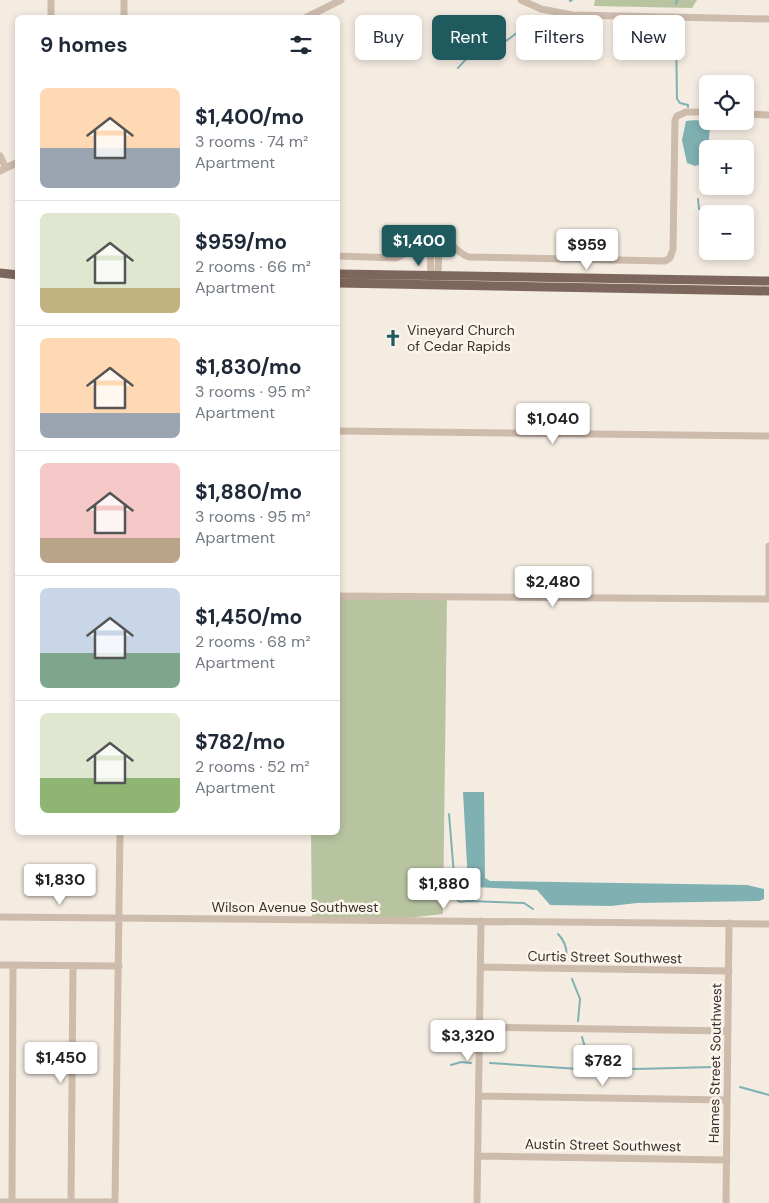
<!DOCTYPE html>
<html lang="en">
<head>
<meta charset="utf-8">
<style>
  :root { --surface:#fff; --page:#f2f2f3; --text:#1f2937; --muted:#747a83; --line:#e0e1e3; --accent:#1f5a5e }
  body { margin:0; font-family:"DM Sans",sans-serif; background:var(--page); color:var(--text); height:100vh; display:flex; flex-direction:column; font-size:19px; white-space:nowrap }
  * { box-sizing:border-box; margin:0 }
  p { font-size:16px; color:var(--muted) }
  .icon { flex:none; width:28px; height:28px; fill:none; stroke:currentColor; stroke-width:2; stroke-linecap:round; stroke-linejoin:round }
  .map { position:relative; flex:1; overflow:hidden }
  .side { position:absolute; left:15px; top:15px; width:325px; height:820px; display:flex; flex-direction:column; background:var(--surface); border-radius:8px; box-shadow:0 2px 8px #0003 }
  .side>* { flex:none }
  .hud { position:absolute; left:355px; top:15px; width:339px; height:45px; display:flex; gap:10px }
  .controls { position:absolute; left:699px; top:75px; display:grid; gap:10px }
  .controls a { display:grid; place-items:center; width:55px; height:55px; border-radius:8px; background:var(--surface); box-shadow:0 2px 8px #0003; font-size:25px }
  .price { position:absolute; translate:-50% -42px; padding:0 11px; border-radius:5px; background:#fff; color:#222; font-size:16px; line-height:32px; filter:drop-shadow(0 1px 2px #0008) }
  .price::after { content:''; position:absolute; left:50%; top:30px; width:15px; height:11px; margin-left:-8px; background:inherit; clip-path:polygon(0 0,100% 0,50% 100%) }
  .price.current { background:var(--accent); color:#fff }
  ul { padding:0; list-style:none }
  li { display:flex; align-items:center; gap:15px; height:125px; padding:0 25px }
  li+li { border-top:1px solid var(--line) }
  li span { display:grid; place-items:center; flex:none; width:140px; height:100px; border-radius:8px; color:#555 }
  li>.icon { margin-inline-start:auto }
  span .icon { width:60px; height:60px; fill:#fffc; stroke-width:1 }
  li b { font-size:21px }
  h2 { display:flex; justify-content:space-between; align-items:center; height:60px; padding:0 25px; font-size:21px }
  .chip { padding:0 18px; border-radius:8px; background:var(--surface); box-shadow:0 2px 8px #0003; font-size:18px; line-height:45px }
  .chip.current { background:var(--accent); color:#fff }
  .map>svg:first-child { display:block }
</style>
</head>
<body>
<div class="map">
<svg width="769" height="1203" viewBox="0 0 769 1203">
  <rect width="100%" height="100%" fill="#f4ebe1"/>
  <path fill="#b8c4a0" d="M 595,0 L 697,0 L 692,8 L 594,6 Z
    M 338,596 L 447,597 L 443,914 L 389,920 L 312,919 L 311,833 L 338,832 Z"/>
  <path fill="#7fb0b2" d="M 686,121 C 694,120 704,119 710,127 L 707,162 L 695,166 L 687,163 L 682,140 Z
    M 463,792 L 484,792 L 485,878 L 490,881 L 747,885 L 764,889 L 764,899 L 759,901 L 637,903 L 611,906 L 550,905 L 537,890 L 474,887 L 468,883 Z"/>
  <g fill="none" stroke-linecap="round" stroke-linejoin="round">
    <path stroke="#7fb0b2" stroke-width="2" d="M 570,1 L 572,0
      M 676,4 L 677,0
      M 676,30 L 677,99 L 680,103 L 688,105 L 688,107
      M 458,68 C 465,59 476,51 487,47 C 492,45 494,48 498,46 C 506,42 511,37 518,32 C 524,27 532,25 539,21
      M 698,199 L 699,209 L 703,211 L 702,220 L 708,226
      M 449,814 L 456,899 L 460,902 L 468,901 L 524,903 L 533,909
      M 558,934 C 566,942 568,950 566,961
      M 572,979 L 580,999 L 578,1021
      M 582,1037 L 590,1064 L 594,1066 L 636,1069 L 713,1067
      M 490,1063 L 579,1069 L 590,1065
      M 451,1065 L 461,1062 L 471,1063
      M 740,1087 L 769,1095"/>
    <path stroke="#cdbbac" stroke-width="7" d="M 51,0 L 51,18
      M 521,0 L 541,9 L 572,15 L 769,19
      M 124,18 L 124,0
      M 305,18 L 341,0
      M 745,114 L 769,115
      M 0,156 L 6,168
      M 0,171 L 18,162
      M 430,244 L 431,278
      M 338,256 L 396,258 C 405,255 408,248 415,245 C 421,242 445,243 450,245 C 458,248 461,256 470,257 L 665,261 L 670,258 L 673,249 L 675,120 L 677,116 L 686,112 L 708,112
      M 436,280 L 438,275 L 439,244
      M 338,431 L 769,436
      M 338,596 L 769,599
      M 769,599 L 769,546
      M 0,917 L 769,924
      M 0,965 L 119,966
      M 481,967 L 729,971
      M 480,1027 L 728,1031
      M 479,1096 L 727,1100
      M 478,1156 L 727,1160
      M 0,1202 L 115,1202
      M 12,1202 L 13,965
      M 71,1202 L 73,966
      M 115,1203 L 120,832
      M 477,1203 L 481,921
      M 726,1203 L 729,923"/>
    <path stroke="#7d675c" stroke-width="9" d="M 0,273 L 18,275
      M 338,274 L 769,281
      M 338,283 L 769,291"/>
  </g>
  <defs>
    <g id="church-bare" transform="scale(1.35)"><path d="M-1.2-6h2.4v3.5h3.3v2.4h-3.3V6h-2.4V-.1h-3.3v-2.4h3.3Z" fill="#1f5a5e" stroke="#fbf5ee" stroke-width="2.5" paint-order="stroke"/></g>
  </defs>
  <g fill-rule="evenodd">
    <use href="#church-bare" x="393" y="338"/>
  </g>
  <g text-anchor="middle" stroke-width="5" stroke-linejoin="round" paint-order="stroke">
    <g font-size="14" fill="#3b302b" stroke="#fbf5ee" text-anchor="start">
      <text x="407" y="335">Vineyard Church<tspan x="407" dy="16">of Cedar Rapids</tspan></text>
    </g>
    <g font-size="14" fill="#3b302b" stroke="#fbf5ee">
      <text x="295" y="912">Wilson Avenue Southwest</text>
      <text transform="translate(605 957) rotate(1)" y="5">Curtis Street Southwest</text>
      <text transform="translate(715 1063) rotate(-89)" y="5">Hames Street Southwest</text>
      <text transform="translate(603 1145) rotate(1)" y="5">Austin Street Southwest</text>
    </g>
  </g>
</svg>
<div class="controls">
<a><svg class="icon" aria-label="locate" viewBox="0 0 24 24"><circle cx="12" cy="12" r="6"/><path d="M12 2v4M12 18v4M2 12h4M18 12h4"/></svg></a>
<a>+</a>
<a>−</a>
</div>
<b class="price current" style="left:419px;top:267px">$1,400</b>
<b class="price" style="left:587px;top:271px">$959</b>
<b class="price" style="left:553px;top:445px">$1,040</b>
<b class="price" style="left:553px;top:608px">$2,480</b>
<b class="price" style="left:60px;top:906px">$1,830</b>
<b class="price" style="left:444px;top:910px">$1,880</b>
<b class="price" style="left:468px;top:1062px">$3,320</b>
<b class="price" style="left:61px;top:1084px">$1,450</b>
<b class="price" style="left:603px;top:1087px">$782</b>
<div class="hud">
<a class="chip">Buy</a>
<a class="chip current">Rent</a>
<a class="chip">Filters</a>
<a class="chip">New</a>
</div>
<section class="side">
<h2>9 homes<svg class="icon" aria-label="filters" viewBox="0 0 24 24"><path d="M4 7h16M4 17h16"/><circle cx="9" cy="7" r="2"/><circle cx="15" cy="17" r="2"/></svg></h2>
<ul>
<li><span style="background:linear-gradient(#ffd9b3 60%,#9aa5b1 0)"><svg class="icon" aria-label="home" viewBox="0 0 24 24"><path d="M3 11l9-7 9 7M6 9v11h12V9"/></svg></span><div><b>$1,400/mo</b><p>3 rooms · 74 m²</p><p>Apartment</p></div></li>
<li><span style="background:linear-gradient(#dfe7d0 75%,#c2b280 0)"><svg class="icon" aria-label="home" viewBox="0 0 24 24"><path d="M3 11l9-7 9 7M6 9v11h12V9"/></svg></span><div><b>$959/mo</b><p>2 rooms · 66 m²</p><p>Apartment</p></div></li>
<li><span style="background:linear-gradient(#ffd9b3 75%,#9aa5b1 0)"><svg class="icon" aria-label="home" viewBox="0 0 24 24"><path d="M3 11l9-7 9 7M6 9v11h12V9"/></svg></span><div><b>$1,830/mo</b><p>3 rooms · 95 m²</p><p>Apartment</p></div></li>
<li><span style="background:linear-gradient(#f6c9c9 75%,#b9a48a 0)"><svg class="icon" aria-label="home" viewBox="0 0 24 24"><path d="M3 11l9-7 9 7M6 9v11h12V9"/></svg></span><div><b>$1,880/mo</b><p>3 rooms · 95 m²</p><p>Apartment</p></div></li>
<li><span style="background:linear-gradient(#c9d6e8 65%,#7fa58c 0)"><svg class="icon" aria-label="home" viewBox="0 0 24 24"><path d="M3 11l9-7 9 7M6 9v11h12V9"/></svg></span><div><b>$1,450/mo</b><p>2 rooms · 68 m²</p><p>Apartment</p></div></li>
<li><span style="background:linear-gradient(#dfe7d0 65%,#8fb573 0)"><svg class="icon" aria-label="home" viewBox="0 0 24 24"><path d="M3 11l9-7 9 7M6 9v11h12V9"/></svg></span><div><b>$782/mo</b><p>2 rooms · 52 m²</p><p>Apartment</p></div></li>
</ul>
</section>
</div>
</body>
</html>
